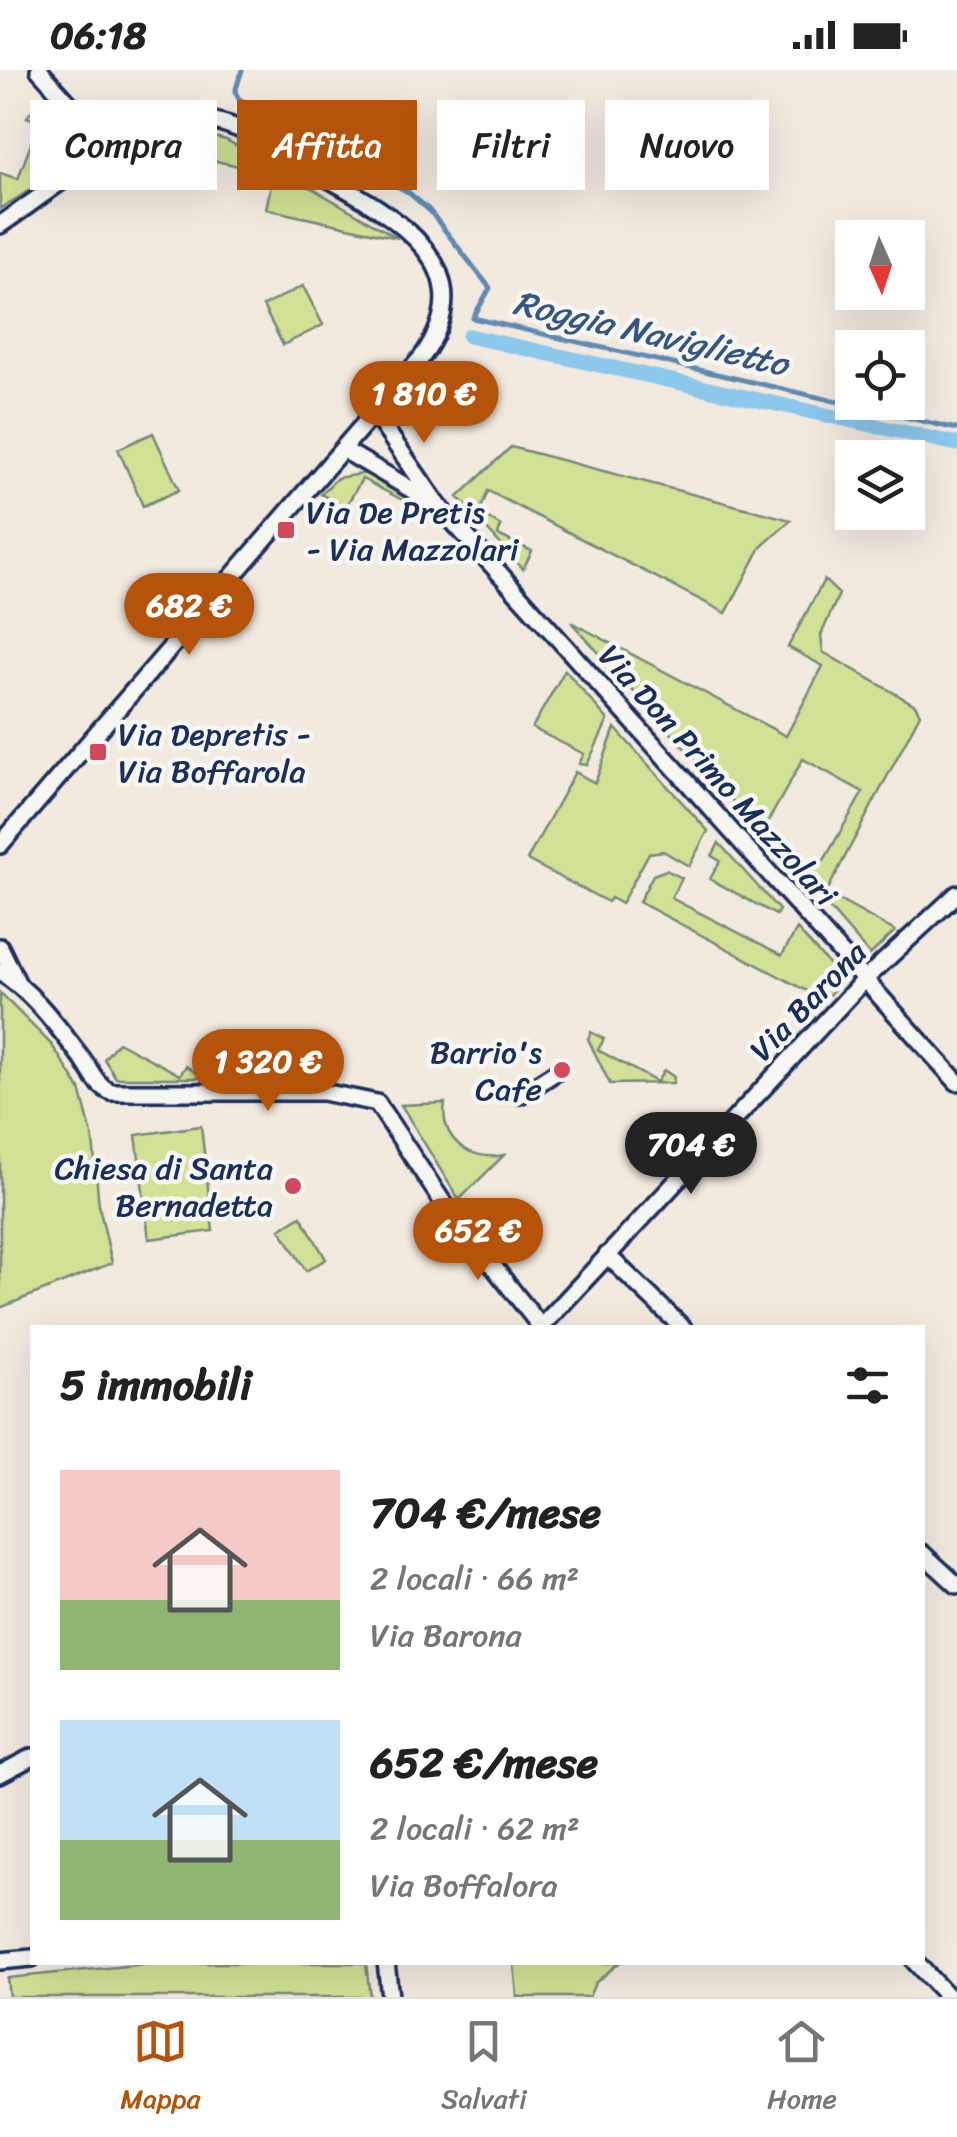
<!DOCTYPE html>
<html lang="it">
<head>
<meta charset="utf-8">
<style>
  :root { --surface:#fff; --page:#f6f6f6; --text:#222; --muted:#767676; --line:#e0e0e0; --accent:#b45309 }
  body { margin:0; font-family:Sriracha,sans-serif; background:var(--page); color:var(--text); height:100vh; display:flex; flex-direction:column; font-size:38px; white-space:nowrap }
  * { box-sizing:border-box; margin:0 }
  p { font-size:32px; color:var(--muted) }
  .icon { flex:none; width:55px; height:55px; fill:none; stroke:currentColor; stroke-width:2; stroke-linecap:round; stroke-linejoin:round }
  .map { position:relative; flex:1; overflow:hidden }
  .details { position:absolute; left:30px; top:1255px; width:895px; height:640px; display:flex; flex-direction:column; background:var(--surface); border-radius:0px; box-shadow:0 10px 40px #0002 }
  .details>* { flex:none }
  .top-card { position:absolute; left:30px; top:30px; width:898px; height:90px; display:flex; gap:20px }
  .needle { width:65px; rotate:177deg }
  .controls { position:absolute; left:835px; top:150px; display:grid; gap:20px }
  .controls a { display:grid; place-items:center; width:90px; height:90px; border-radius:0px; background:var(--surface); box-shadow:0 10px 40px #0002; font-size:50px }
  .price { position:absolute; translate:-50% -85px; padding:0 22px; border-radius:35px; background:var(--accent); color:#fff; font-size:32px; line-height:65px; filter:drop-shadow(0 2px 5px #0008) }
  .price::after { content:''; position:absolute; left:50%; top:60px; width:30px; height:22px; margin-left:-15px; background:inherit; clip-path:polygon(0 0,100% 0,50% 100%) }
  .price.on { background:#222; color:#fff }
  ul { padding:0; list-style:none }
  li { display:flex; align-items:center; gap:30px; height:250px; padding:0 30px }
  li span { display:grid; place-items:center; flex:none; width:280px; height:200px; border-radius:0px; color:#555 }
  li>.icon { margin-inline-start:auto }
  span .icon { width:120px; height:120px; fill:#fffc; stroke-width:1 }
  li b { font-size:42px }
  h2 { display:flex; justify-content:space-between; align-items:center; height:120px; padding:0 30px; font-size:42px }
  .tag { padding:0 35px; border-radius:0px; background:var(--surface); box-shadow:0 10px 40px #0002; font-size:35px; line-height:90px }
  .tag.on { background:var(--accent); color:#fff }
  .status { display:flex; justify-content:space-between; align-items:center; height:70px; padding:0 50px; background:var(--surface); direction:ltr }
  .status svg { height:28px; fill:currentColor }
  .menu { display:flex; justify-content:space-around; align-items:center; height:140px; border-top:2px solid var(--line); background:var(--surface); font-size:28px; color:var(--muted) }
  .menu a { display:grid; justify-items:center; gap:5px }
  .menu .on { color:var(--accent) }
  .map>svg:first-child { display:block }
</style>
</head>
<body>
<div class="status"><b>06:18</b><svg viewBox="0 0 49 12"><path d="M0 12V9h3v3zM5 12V6h3v6zM10 12V3h3v9zM15 12V0h3v12zM26 1h20v11H26zM47 4h2v5h-2z"/></svg></div>
<div class="map">
<svg width="957" height="1927" viewBox="0 0 957 1927">
  <rect width="100%" height="100%" fill="#f2e9df"/>
  <filter id="ink" filterUnits="userSpaceOnUse"><feTurbulence type="fractalNoise" baseFrequency=".01" numOctaves="2"/><feDisplacementMap in="SourceGraphic" scale="20" xChannelSelector="R" yChannelSelector="G"/><feConvolveMatrix kernelMatrix="1 2 1 2 8 2 1 2 1" color-interpolation-filters="sRGB"/></filter>
  <g filter="url(#ink)">
    <path fill="#d1e195" stroke="#76887a" stroke-width="2.5" d="M 42,29 L 67,68 L 71,88 L 64,98 L 0,139 L 0,103 L 18,109 L 39,52 L 27,47 Z
      M 203,64 L 226,70 L 259,88 L 257,100 L 179,83 L 171,118 L 116,108 L 113,117 L 95,114 L 166,70 Z
      M 275,97 L 398,168 L 266,139 Z
      M 303,216 L 323,255 L 283,275 L 263,236 Z
      M 153,363 L 179,420 L 143,436 L 118,379 Z
      M 511,377 L 791,450 L 761,477 L 726,543 L 488,421 L 479,443 L 501,456 L 498,465 L 532,481 L 523,499 L 458,427 Z
      M 367,403 L 413,433 L 427,450 L 408,444 L 412,435 L 362,409 L 345,438 L 321,424 L 337,408 Z
      M 824,510 L 839,524 L 821,565 L 823,582 L 915,635 L 920,644 L 826,823 L 895,861 L 870,885 L 803,808 L 815,788 L 823,792 L 863,722 L 803,689 L 765,757 L 801,781 L 793,798 L 571,552 L 786,666 L 823,596 L 788,577 Z
      M 565,600 L 608,650 L 587,695 L 579,694 L 584,684 L 532,658 Z
      M 615,658 L 708,761 L 689,796 L 663,781 L 649,783 L 621,834 L 611,828 L 608,832 L 527,790 L 575,702 L 595,713 Z
      M 719,773 L 779,840 L 776,845 L 710,809 L 720,791 L 712,786 Z
      M 666,800 L 682,808 L 671,828 L 782,885 L 797,859 L 838,905 L 837,916 L 824,930 L 639,832 L 653,805 Z
      M 0,923 L 52,975 L 80,1019 L 93,1069 L 99,1136 L 112,1193 L 0,1238 Z
      M 591,962 L 604,969 L 598,980 L 657,1012 L 664,1000 L 674,1007 L 673,1013 L 610,1014 L 588,969 Z
      M 118,972 L 180,1005 L 186,996 L 204,1008 L 116,1008 L 104,989 Z
      M 445,1033 C 439,1069 470,1092 504,1085 L 459,1130 L 401,1035 Z
      M 201,1056 L 213,1161 L 149,1169 L 136,1065 Z
      M 301,1146 L 326,1189 L 306,1201 L 280,1159 Z
      M 155,1893 L 366,1893 L 370,1927 L 9,1927 L 7,1908 Z
      M 514,1893 L 514,1892 L 619,1893 L 595,1913 L 589,1927 L 517,1927 Z"/>
    <g fill="none" stroke-linecap="round" stroke-linejoin="round">
      <path stroke="#5f8ab3" stroke-width="5" d="M 242,0 L 235,22 L 239,29 L 408,122 L 429,140 L 490,218 L 473,248 L 957,359"/>
      <path stroke="#8cc7ec" stroke-width="15" d="M 469,266 L 957,374"/>
      <g stroke="#1b2f5e" stroke-width="22">
        <path id="street" d="M 39,0 L 112,81
          M 78,50 L 95,91
          M 0,155 C 44,125 133,54 183,49 C 229,44 271,76 309,98 C 377,137 492,189 422,287 L 0,775
          M 374,343 L 438,435 L 957,1012
          M 344,380 L 431,431
          M 0,877 L 17,912
          M 0,902 C 33,922 57,956 81,987 C 91,1000 95,1015 111,1022 L 323,1022 L 377,1033 L 442,1131 L 541,1257
          M 520,1025 L 556,1002
          M 607,1185 L 683,1258
          M 540,1258 L 864,910 L 957,824
          M 922,1483 L 957,1515
          M 0,1704 L 32,1687
          M 0,1891 L 32,1888
          M 386,1892 L 390,1927
          M 915,1892 L 948,1927"/>
      </g>
      <use href="#street" stroke="#f6f6f2" stroke-width="15"/>
    </g>
  </g>
  <g fill="#d1495b" stroke="#f6f6f2" stroke-width="4">
    <rect x="276" y="450" width="20" height="20" rx="5"/>
    <rect x="88" y="672" width="20" height="20" rx="5"/>
    <circle cx="562" cy="1000" r="10"/>
    <circle cx="293" cy="1116" r="10"/>
  </g>
  <g text-anchor="middle" stroke-width="9" stroke-linejoin="round" paint-order="stroke">
    <g font-size="32" fill="#1b2f5e" stroke="#f6f6f2" text-anchor="start">
      <text x="306" y="453">Via De Pretis<tspan x="306" dy="37">- Via Mazzolari</tspan></text>
      <text x="118" y="675">Via Depretis -<tspan x="118" dy="37">Via Boffarola</tspan></text>
      <text x="542" y="993" text-anchor="end">Barrio's<tspan x="542" dy="37">Cafe</tspan></text>
      <text x="273" y="1109" text-anchor="end">Chiesa di Santa<tspan x="273" dy="37">Bernadetta</tspan></text>
    </g>
    <g font-size="32" fill="#1b2f5e" stroke="#f6f6f2">
      <text transform="translate(718 705) rotate(48)" y="11">Via Don Primo Mazzolari</text>
      <text transform="translate(808 931) rotate(-46)" y="11">Via Barona</text>
    </g>
    <g font-size="35" font-style="italic" fill="#375582" stroke="#f6f6f2">
      <text transform="translate(651 263) rotate(13)" y="12">Roggia Naviglietto</text>
    </g>
  </g>
</svg>
<div class="controls">
<a><svg class="needle" viewBox="-14 -14 28 28"><path d="M0-13l5 13h-10z" fill="#e53935"/><path d="M0 13l5-13h-10z" fill="#767676"/></svg></a>
<a><svg class="icon" aria-label="locate" viewBox="0 0 24 24"><circle cx="12" cy="12" r="6"/><path d="M12 2v4M12 18v4M2 12h4M18 12h4"/></svg></a>
<a><svg class="icon" aria-label="layers" viewBox="0 0 24 24"><path d="M12 4l9 5-9 5-9-5zM3 14l9 5 9-5"/></svg></a>
</div>
<b class="price" style="left:424px;top:376px">1 810 €</b>
<b class="price" style="left:189px;top:588px">682 €</b>
<b class="price" style="left:268px;top:1044px">1 320 €</b>
<b class="price on" style="left:691px;top:1127px">704 €</b>
<b class="price" style="left:478px;top:1213px">652 €</b>
<div class="top-card">
<a class="tag">Compra</a>
<a class="tag on">Affitta</a>
<a class="tag">Filtri</a>
<a class="tag">Nuovo</a>
</div>
<section class="details">
<h2>5 immobili<svg class="icon" aria-label="filters" viewBox="0 0 24 24"><path d="M4 7h16M4 17h16"/><circle cx="9" cy="7" r="2"/><circle cx="15" cy="17" r="2"/></svg></h2>
<ul>
<li><span style="background:linear-gradient(#f6c9c9 65%,#8fb573 0)"><svg class="icon" aria-label="home" viewBox="0 0 24 24"><path d="M3 11l9-7 9 7M6 9v11h12V9"/></svg></span><div><b>704 €/mese</b><p>2 locali · 66 m²</p><p>Via Barona</p></div></li>
<li><span style="background:linear-gradient(#bfe0f5 60%,#8fb573 0)"><svg class="icon" aria-label="home" viewBox="0 0 24 24"><path d="M3 11l9-7 9 7M6 9v11h12V9"/></svg></span><div><b>652 €/mese</b><p>2 locali · 62 m²</p><p>Via Boffalora</p></div></li>
</ul>
</section>
</div>
<nav class="menu">
<a class="on"><svg class="icon" aria-label="map" viewBox="0 0 24 24"><path d="M3 6l6-2 6 2 6-2v14l-6 2-6-2-6 2zM9 4v14M15 6v14"/></svg>Mappa</a>
<a><svg class="icon" aria-label="saved" viewBox="0 0 24 24"><path d="M7 4h10v16l-5-4-5 4z"/></svg>Salvati</a>
<a><svg class="icon" aria-label="home" viewBox="0 0 24 24"><path d="M3 11l9-7 9 7M6 9v11h12V9"/></svg>Home</a>
</nav>
</body>
</html>
